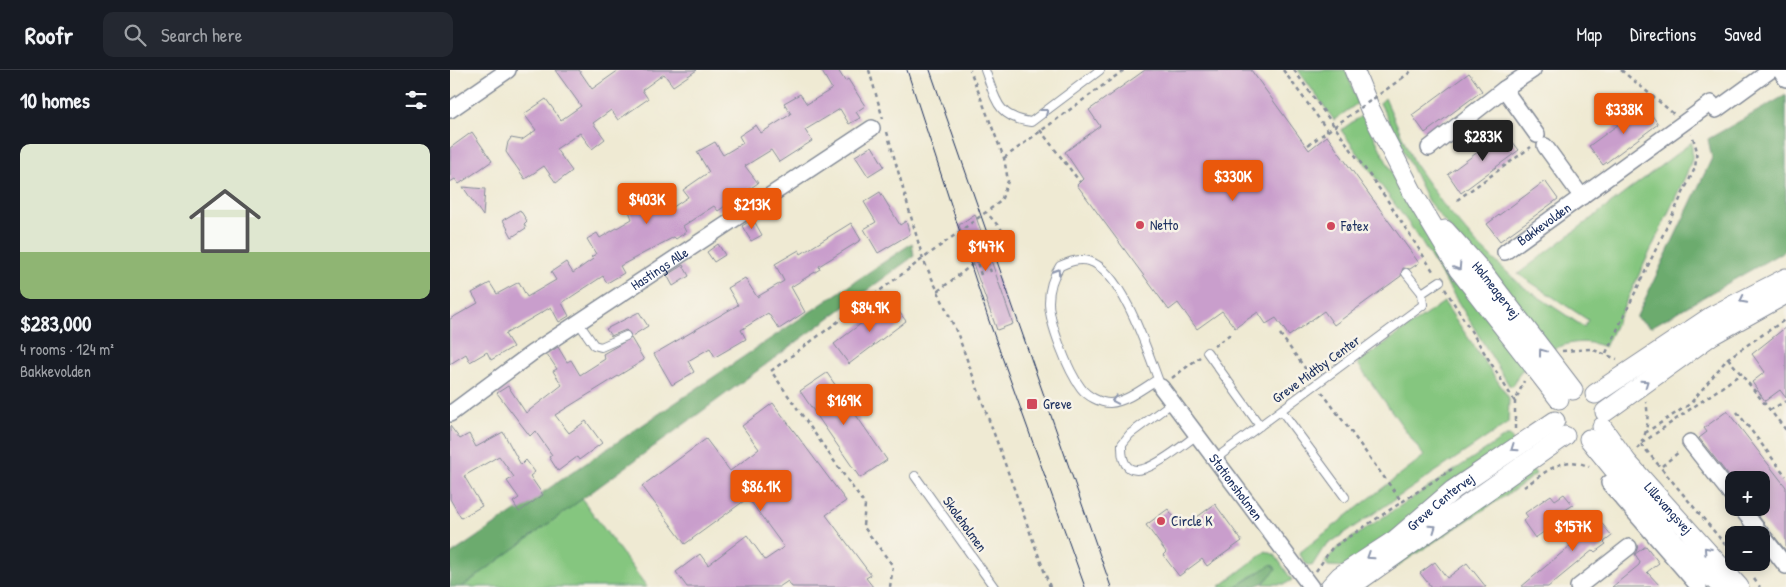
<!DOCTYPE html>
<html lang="en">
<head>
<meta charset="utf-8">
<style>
  :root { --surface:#171b24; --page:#242831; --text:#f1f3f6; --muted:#9ea1a6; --line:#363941; --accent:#ea580c }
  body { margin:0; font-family:"Patrick Hand",sans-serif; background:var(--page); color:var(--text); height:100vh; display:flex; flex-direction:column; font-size:19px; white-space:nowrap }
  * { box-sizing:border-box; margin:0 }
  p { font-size:16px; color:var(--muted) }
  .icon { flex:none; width:28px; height:28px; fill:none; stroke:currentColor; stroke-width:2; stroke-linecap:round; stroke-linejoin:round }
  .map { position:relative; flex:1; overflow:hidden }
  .drawer { display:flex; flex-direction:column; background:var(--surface); width:450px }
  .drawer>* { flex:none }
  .tools { position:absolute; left:1275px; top:401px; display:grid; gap:10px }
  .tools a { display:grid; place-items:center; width:45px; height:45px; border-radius:10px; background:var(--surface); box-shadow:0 2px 12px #0003; font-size:25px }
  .price { position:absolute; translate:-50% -42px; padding:0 11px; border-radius:5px; background:var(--accent); color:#fff; font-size:16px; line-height:32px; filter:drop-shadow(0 1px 2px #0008) }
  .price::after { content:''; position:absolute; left:50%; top:30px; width:15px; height:11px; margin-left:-8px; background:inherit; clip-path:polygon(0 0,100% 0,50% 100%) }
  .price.on { background:#222; color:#fff }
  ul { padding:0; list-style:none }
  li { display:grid; align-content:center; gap:10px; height:265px; padding:0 20px }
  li+li { border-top:1px solid var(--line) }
  li span { display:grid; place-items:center; height:155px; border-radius:10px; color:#555 }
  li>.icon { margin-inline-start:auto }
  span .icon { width:90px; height:90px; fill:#fffc; stroke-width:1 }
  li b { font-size:21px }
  h2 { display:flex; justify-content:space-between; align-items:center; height:60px; padding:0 20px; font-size:21px }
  header { display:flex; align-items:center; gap:30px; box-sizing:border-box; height:70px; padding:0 25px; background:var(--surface); border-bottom:1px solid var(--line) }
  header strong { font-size:24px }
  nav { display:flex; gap:28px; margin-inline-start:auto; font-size:18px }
  .search { width:350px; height:45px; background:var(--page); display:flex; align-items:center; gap:12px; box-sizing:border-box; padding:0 18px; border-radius:10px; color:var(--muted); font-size:19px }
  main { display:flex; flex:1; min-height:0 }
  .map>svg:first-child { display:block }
</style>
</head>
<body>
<header>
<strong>Roofr</strong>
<div class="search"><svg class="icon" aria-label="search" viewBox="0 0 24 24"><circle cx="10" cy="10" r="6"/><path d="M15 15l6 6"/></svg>Search here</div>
<nav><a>Map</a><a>Directions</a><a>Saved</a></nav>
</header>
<main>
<section class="drawer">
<h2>10 homes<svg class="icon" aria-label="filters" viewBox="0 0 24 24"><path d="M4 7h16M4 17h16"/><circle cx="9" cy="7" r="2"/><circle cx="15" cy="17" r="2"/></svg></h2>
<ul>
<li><span style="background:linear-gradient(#dfe7d0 70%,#8fb573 0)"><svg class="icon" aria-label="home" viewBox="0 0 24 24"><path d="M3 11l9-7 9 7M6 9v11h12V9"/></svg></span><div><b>$283,000</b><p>4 rooms · 124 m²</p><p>Bakkevolden</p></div></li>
</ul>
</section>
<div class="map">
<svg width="1336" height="517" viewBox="0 0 1336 517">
  <rect width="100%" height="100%" fill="#f7f3e8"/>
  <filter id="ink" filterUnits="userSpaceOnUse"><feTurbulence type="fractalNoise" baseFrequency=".02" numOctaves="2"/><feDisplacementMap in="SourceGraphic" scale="10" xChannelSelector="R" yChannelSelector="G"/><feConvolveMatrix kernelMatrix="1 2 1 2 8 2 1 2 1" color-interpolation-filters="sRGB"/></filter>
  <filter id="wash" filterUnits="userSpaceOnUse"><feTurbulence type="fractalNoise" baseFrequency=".0096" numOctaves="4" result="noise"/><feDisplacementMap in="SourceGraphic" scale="20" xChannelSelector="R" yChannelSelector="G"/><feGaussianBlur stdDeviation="1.12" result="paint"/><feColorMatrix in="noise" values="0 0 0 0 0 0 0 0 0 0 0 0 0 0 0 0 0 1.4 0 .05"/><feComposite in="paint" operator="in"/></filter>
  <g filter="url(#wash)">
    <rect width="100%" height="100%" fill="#efead3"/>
    <path fill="#85c67f" stroke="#507a6e" d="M 848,0 L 896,0 L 908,33 L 884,50 Z
      M 935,28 L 964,93 L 992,133 L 1027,174 L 1072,216 L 1134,257 L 1138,250 L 1068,204 L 1242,72 L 1242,89 L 1236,105 L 1155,277 C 1134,269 1119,272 1099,281 L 978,131 L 930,33 Z
      M 914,44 C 941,105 974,164 1014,219 C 1034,246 1057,270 1078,296 L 1070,302 L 1063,316 L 1059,315 L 967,165 L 891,60 Z
      M 994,232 L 1059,328 L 1058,353 L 874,477 L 862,496 L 856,494 L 849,483 L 974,386 L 907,293 Z
      M 1056,366 L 1060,366 L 1065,374 L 897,497 L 878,496 L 875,492 L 888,477 Z
      M 1079,394 L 1086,404 L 1067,418 L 915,517 Z
      M 132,429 L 197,517 L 12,517 Z
      M 816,481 L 825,485 L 842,510 L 835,514 L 813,514 L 826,499 L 808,502 L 786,517 L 769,517 Z"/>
    <path fill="#6cab6e" stroke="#446d66" d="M 1336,25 L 1336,180 L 1201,257 L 1186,248 L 1262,88 L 1258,69 Z
      M 462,173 L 464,186 L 12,517 L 0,517 L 0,485 Z
      M 822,494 L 826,499 C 811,517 809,517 786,517 Z"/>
    <g id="blocks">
      <path fill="#c99ecc" d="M 105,0 L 129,0 L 142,19 L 169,0 L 247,0 L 223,16 L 214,4 L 192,20 L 198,29 L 168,50 L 161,40 L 143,53 L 155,69 L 142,79 L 130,63 L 106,79 L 122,101 L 106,113 L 94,96 L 75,109 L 56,82 L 58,72 L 61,68 L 72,70 L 86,60 L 74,44 L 96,29 L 111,50 L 131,36 Z
        M 371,0 L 388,0 L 395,11 L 398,9 L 415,36 L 406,42 L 410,48 L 399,54 L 390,39 L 355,60 L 362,71 L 329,92 L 321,80 L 295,96 L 308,113 L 268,141 L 264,136 L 233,156 L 236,162 L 226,169 L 224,167 L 170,196 L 174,203 L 157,213 L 153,206 L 112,233 L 119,246 L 109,252 L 101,237 L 55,264 L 63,277 L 41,290 L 37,282 L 20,292 L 16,284 L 0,294 L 0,249 L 28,233 L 22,223 L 40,213 L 47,224 L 69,212 L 77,227 L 106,210 L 101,202 L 116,192 L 123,203 L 143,189 L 141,187 L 146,184 L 137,169 L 147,163 L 150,168 L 182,149 L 179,141 L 185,136 L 204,125 L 216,142 L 238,127 L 233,120 L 259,102 L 247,82 L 265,72 L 273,85 L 293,73 L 289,66 L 306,55 L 311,63 L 341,44 L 334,33 L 350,24 L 357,34 L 382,19 Z
        M 695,0 L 801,0 L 859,80 L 877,66 L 969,193 L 960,199 L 953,198 L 951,206 L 884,255 L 874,241 L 839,266 L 826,248 L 816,254 L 808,242 L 785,258 L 772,241 L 747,259 L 728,233 L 719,240 L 627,115 L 633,109 L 615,82 L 650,56 L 639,40 Z
        M 1019,3 L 1032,21 L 975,63 L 962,45 Z
        M 1195,35 L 1208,54 L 1153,95 L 1139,76 Z
        M 22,62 L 42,91 L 9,114 L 5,109 L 0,112 L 0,78 Z
        M 1055,62 L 1069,80 L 1011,123 L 998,104 Z
        M 422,76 L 434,96 L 418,106 L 405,86 Z
        M 1095,111 L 1108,129 L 1050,171 L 1037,154 Z
        M 13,117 L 35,119 L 33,146 Z
        M 430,122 L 450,155 L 456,151 L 460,164 L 428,183 L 414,159 L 426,152 L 414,132 Z
        M 70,140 L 77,151 L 74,154 L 76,158 L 62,167 L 53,150 Z
        M 525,144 L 563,254 L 547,260 L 509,155 Z
        M 303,149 L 312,165 L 301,171 L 292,156 Z
        M 401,153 L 411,170 L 369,196 L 370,199 L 341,217 L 355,242 L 329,259 L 318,243 L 291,260 L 296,269 L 265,287 L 260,278 L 238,291 L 244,302 L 222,315 L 204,284 L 288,235 L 278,218 L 295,208 L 307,227 L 334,211 L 325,194 L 349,180 L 351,184 Z
        M 268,174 L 275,185 L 264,192 L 257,182 Z
        M 233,195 L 239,206 L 223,216 L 217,205 Z
        M 441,231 L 456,251 L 399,294 L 384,274 Z
        M 189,242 L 198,256 L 182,266 L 176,260 L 161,266 L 156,259 Z
        M 1336,257 L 1336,328 L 1330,320 L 1315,331 L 1302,312 L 1315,302 L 1302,284 Z
        M 181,268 L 194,290 L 105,345 L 119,363 L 136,351 L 152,373 L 129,390 L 127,387 L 108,401 L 99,387 L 102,385 L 85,361 L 80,366 L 47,323 L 58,316 L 76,343 L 112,315 L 103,301 L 107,299 L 97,284 L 108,277 L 117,292 L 121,290 L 130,305 L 155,289 L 153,284 Z
        M 377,303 L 437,390 L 410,408 L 350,321 Z
        M 323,333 L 396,431 L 376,445 L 421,505 L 416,508 L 423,517 L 342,517 L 338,511 L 329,517 L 237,517 L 226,502 L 250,484 L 258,495 L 297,465 L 315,490 L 334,477 L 298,428 L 235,474 L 192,416 L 256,369 L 280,401 L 309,379 L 292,356 Z
        M 1277,341 L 1336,417 L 1336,481 L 1302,438 L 1311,438 L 1311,410 L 1282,410 L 1249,368 L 1257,362 L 1254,358 Z
        M 0,356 L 10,369 L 19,364 L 26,377 L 53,362 L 71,395 L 76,390 L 85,402 L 80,406 L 93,425 L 69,442 L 63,432 L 69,428 L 57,411 L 64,407 L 49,386 L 14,406 L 32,436 L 11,448 L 0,429 Z
        M 1114,424 L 1123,435 L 1106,446 L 1110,451 L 1085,468 L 1073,451 L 1078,447 L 1075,443 L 1101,425 L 1105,430 Z
        M 765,434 L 792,471 L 757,496 L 752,489 L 729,506 L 713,485 L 716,482 L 696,455 L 718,439 L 732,458 Z
        M 1145,445 L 1162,466 L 1154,472 L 1156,474 L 1145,482 L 1143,480 L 1098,517 L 1071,517 L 1120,476 L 1115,468 Z
        M 1196,476 L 1209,493 L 1197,502 L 1211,517 L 1162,517 L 1189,495 L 1190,492 L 1185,484 Z
        M 985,492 L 997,508 L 1017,493 L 1036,517 L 981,517 L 970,503 Z"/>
    </g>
  </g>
  <g filter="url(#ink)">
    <use href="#blocks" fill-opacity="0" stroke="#858c98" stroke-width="1"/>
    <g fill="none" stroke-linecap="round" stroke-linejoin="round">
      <g stroke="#858c98" stroke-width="10">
        <path id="service" d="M 535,0 C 546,29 546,47 581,52 L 650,0
          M 956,203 L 972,223
          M 972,223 L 990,211
          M 128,252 L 144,275 L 151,277 L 176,266
          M 757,282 L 810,356
          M 708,309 C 695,317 676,332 660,333 C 650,333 637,326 631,318 C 618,301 599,253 599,232 C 599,219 602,208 610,196 C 619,192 629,188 639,191 C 673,201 699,286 711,317
          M 723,332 L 680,364 L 672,374 C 670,431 728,378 747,365
          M 831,340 L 895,427
          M 765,389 L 973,235 L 972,223
          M 465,406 L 544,517"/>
      </g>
      <g stroke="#858c98" stroke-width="18">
        <g id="minor">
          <path d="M 1330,0 L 1336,9"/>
          <path d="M 1054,19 L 1087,65"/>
          <path d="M 0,40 L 58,0"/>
          <path d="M 1095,76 L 1132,127"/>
          <path d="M 979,78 L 1054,19 L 1083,0"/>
          <path id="s1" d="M 1055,182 L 1261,33 L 1266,40 L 1321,0"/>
          <path id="s2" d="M 711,317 L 861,517"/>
          <path id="s3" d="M 0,344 L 82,283 L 422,58"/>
          <path d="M 1240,372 L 1284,428"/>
          <path d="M 1159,413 L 1249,517"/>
          <path d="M 1291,438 L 1336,496"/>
          <path d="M 1128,517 L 1179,477"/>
        </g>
      </g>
      <g stroke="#858c98" stroke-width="21">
        <g id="tertiary">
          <path d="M 904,0 L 920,39 L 964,125 L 1009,200 L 1109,329"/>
          <path id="s4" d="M 995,160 L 1032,201 L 1123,320"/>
          <path d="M 1145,324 L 1262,246 L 1336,208"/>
          <path d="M 1155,342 L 1262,265 L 1336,224"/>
          <path id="s5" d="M 1152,357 L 1177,392 L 1289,517"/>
          <path d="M 1139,369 L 1224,473 L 1272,517"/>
          <path id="s6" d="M 880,517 L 890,506 L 945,470 L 1003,420 L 1105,351"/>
          <path d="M 900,517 L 1115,366"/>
        </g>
      </g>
      <path stroke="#858c98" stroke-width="2.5" stroke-dasharray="4 4" stroke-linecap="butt" d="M 419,0 L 433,49
        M 833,0 L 878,61
        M 844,0 L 936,128 L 985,204
        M 1171,0 L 1224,44
        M 951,9 L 963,0
        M 590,60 L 630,112
        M 437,62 L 473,189 L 508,265 L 600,517
        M 554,88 L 674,0
        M 1007,130 L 1081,77
        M 531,205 L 523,180 L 531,173 L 541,202
        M 995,219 L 1065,332
        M 488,221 L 558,167 L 537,143
        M 830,264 L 860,305
        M 764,276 L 783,262
        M 1112,281 L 1141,279 L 1167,289
        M 1156,283 L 1245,98 L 1247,81 L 1242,64
        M 1278,288 L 1336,360
        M 722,308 L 750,287
        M 872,322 L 952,432
        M 1320,340 L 1336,331
        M 1287,342 L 1336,406
        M 1065,359 L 1065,332 L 1074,311
        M 1195,363 L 1240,334 L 1278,288 L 1336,249
        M 1192,373 L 1292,303
        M 1191,374 L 1283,484
        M 1187,379 C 1198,366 1199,347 1196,332
        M 1212,396 L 1230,381
        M 1074,417 C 1095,403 1114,383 1139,397
        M 866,501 L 882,478 L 1002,399
        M 1304,509 L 1310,517
        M 440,517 L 443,496 L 413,456 L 415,435 L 321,301 L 551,131 L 558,111 L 554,88 L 520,0"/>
      <use href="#service" stroke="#fff" stroke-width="8"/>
      <use href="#minor" stroke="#fff" stroke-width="15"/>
      <use href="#tertiary" stroke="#fff" stroke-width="19"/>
      <path stroke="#1b2f5e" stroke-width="1" d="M 457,0 L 539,251 L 635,517
        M 480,0 L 661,517"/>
      <path stroke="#858c98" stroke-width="2.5" stroke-dasharray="4 4" stroke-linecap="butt" d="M 858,75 L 951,9"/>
    </g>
    <defs><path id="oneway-chevron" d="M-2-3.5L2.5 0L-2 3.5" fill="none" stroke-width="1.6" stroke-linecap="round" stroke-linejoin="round" transform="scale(1.25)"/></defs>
    <g stroke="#8d97ae">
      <use href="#oneway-chevron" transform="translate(595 42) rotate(-37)"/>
      <use href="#oneway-chevron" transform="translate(1008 197) rotate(57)"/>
      <use href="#oneway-chevron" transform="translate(607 202) rotate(-58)"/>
      <use href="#oneway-chevron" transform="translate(1293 230) rotate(153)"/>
      <use href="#oneway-chevron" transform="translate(1092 282) rotate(-127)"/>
      <use href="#oneway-chevron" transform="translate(1195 313) rotate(-35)"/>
      <use href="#oneway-chevron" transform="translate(665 330) rotate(169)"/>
      <use href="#oneway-chevron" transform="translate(1064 378) rotate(145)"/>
      <use href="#oneway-chevron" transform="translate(983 458) rotate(-35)"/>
      <use href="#oneway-chevron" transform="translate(1257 480) rotate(-132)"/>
      <use href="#oneway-chevron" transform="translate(920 486) rotate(147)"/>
    </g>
  </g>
  <g fill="#d1495b" stroke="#f7f3e8" stroke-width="2">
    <circle cx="690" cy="155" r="5"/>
    <circle cx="881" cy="156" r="5"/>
    <rect x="576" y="328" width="12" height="12" rx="2.5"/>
    <circle cx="711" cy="451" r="5"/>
  </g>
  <g text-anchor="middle" stroke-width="5" stroke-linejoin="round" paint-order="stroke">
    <g font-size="14" fill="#1b2f5e" stroke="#f7f3e8">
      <text dy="5" stroke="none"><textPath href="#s1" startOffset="48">Bakkevolden</textPath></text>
      <text dy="5" stroke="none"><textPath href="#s3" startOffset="255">Hastings Alle</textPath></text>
      <text dy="5" stroke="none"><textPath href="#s4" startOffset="79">Holmeagervej</textPath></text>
      <text transform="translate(866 299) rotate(-36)" y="5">Greve Midtby Center</text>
      <text dy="5" stroke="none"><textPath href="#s2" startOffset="125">Stationsholmen</textPath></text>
      <text dy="5" stroke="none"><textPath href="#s6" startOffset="140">Greve Centervej</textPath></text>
      <text dy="5" stroke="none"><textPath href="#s5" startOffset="105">Lillevangsvej</textPath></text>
      <text transform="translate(515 454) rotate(54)" y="5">Skoleholmen</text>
    </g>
    <g font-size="14" fill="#1b2f5e" stroke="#f7f3e8" text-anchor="start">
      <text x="700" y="160">Netto</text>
      <text x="891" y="161">Føtex</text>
      <text x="593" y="339">Greve</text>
      <text x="721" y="456">Circle K</text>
    </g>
  </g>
</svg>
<div class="tools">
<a>+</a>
<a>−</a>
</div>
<b class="price" style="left:1174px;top:65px">$338K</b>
<b class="price on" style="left:1033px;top:92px">$283K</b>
<b class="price" style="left:783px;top:132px">$330K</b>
<b class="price" style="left:197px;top:155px">$403K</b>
<b class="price" style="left:302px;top:160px">$213K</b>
<b class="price" style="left:536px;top:202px">$147K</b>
<b class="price" style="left:420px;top:263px">$84.9K</b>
<b class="price" style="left:394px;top:356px">$169K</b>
<b class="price" style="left:311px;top:442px">$86.1K</b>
<b class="price" style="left:1123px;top:482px">$157K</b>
</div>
</main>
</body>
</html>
